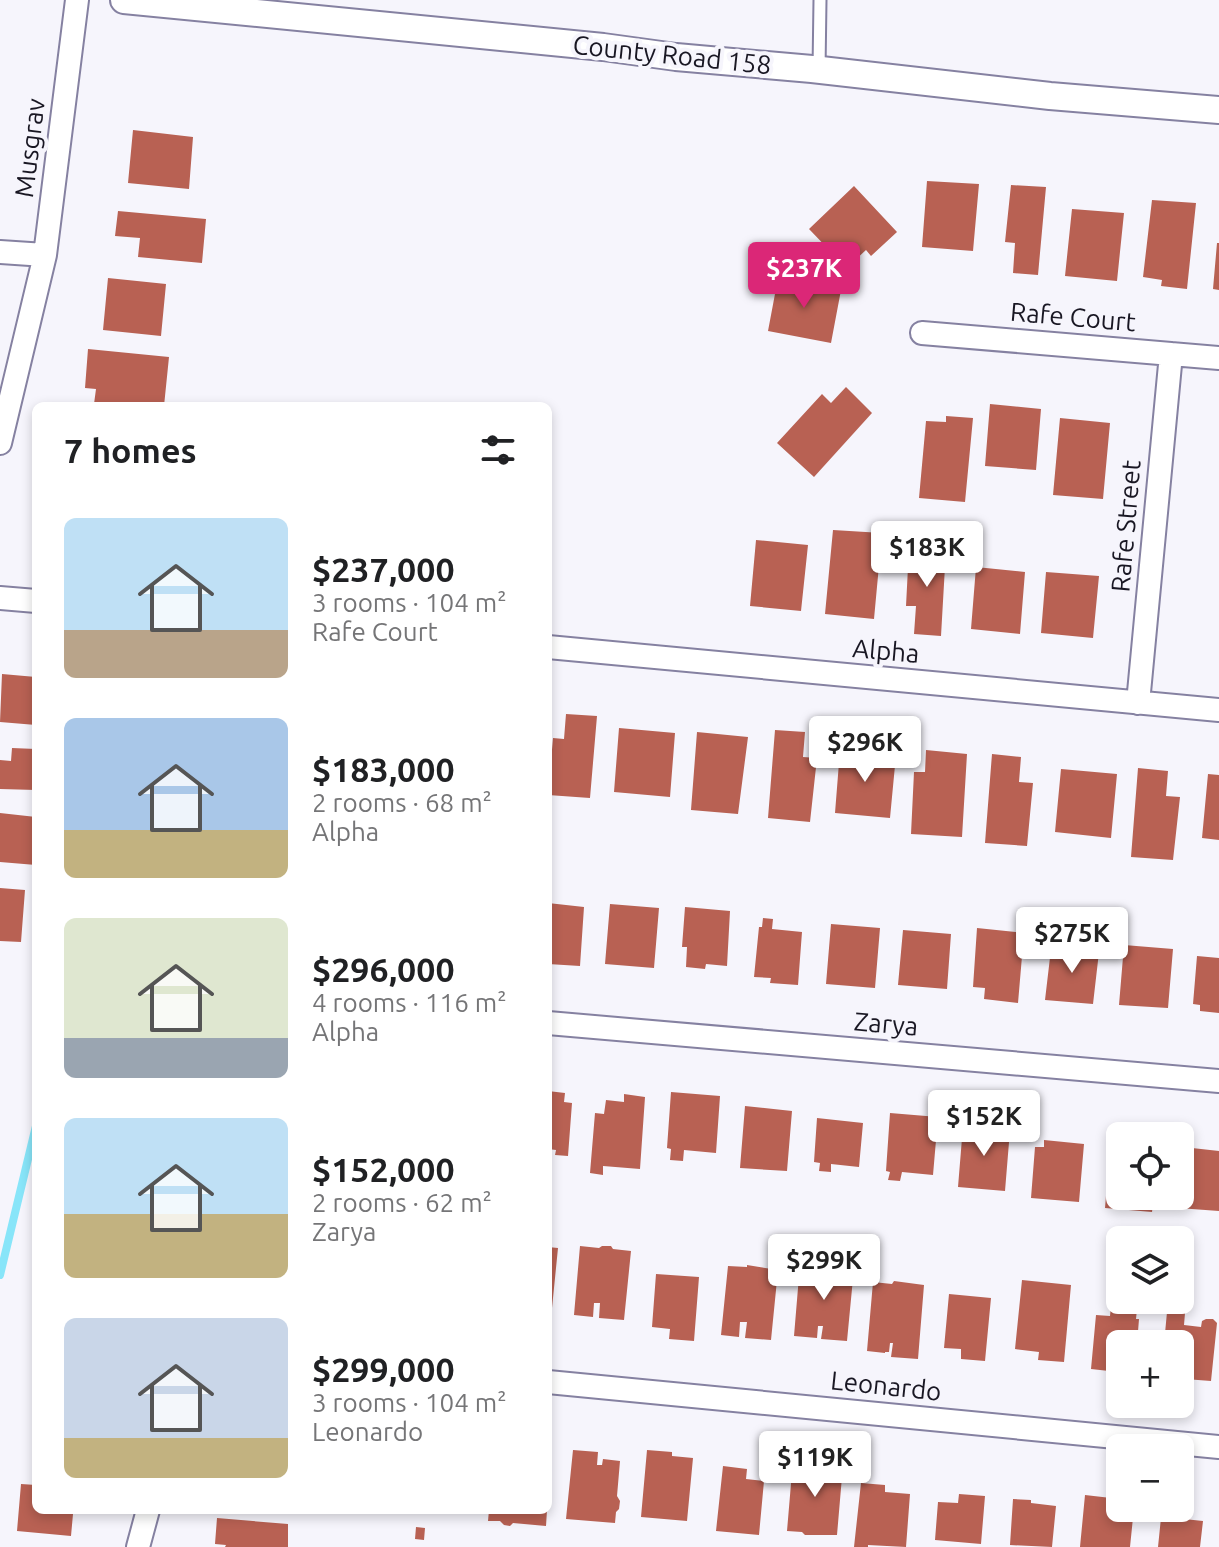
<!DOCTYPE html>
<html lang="en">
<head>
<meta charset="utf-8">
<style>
  :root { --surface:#fff; --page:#f2f2f2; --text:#202124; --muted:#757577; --accent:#db2777 }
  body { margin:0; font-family:Ubuntu,sans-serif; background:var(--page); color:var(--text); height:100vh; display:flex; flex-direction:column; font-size:30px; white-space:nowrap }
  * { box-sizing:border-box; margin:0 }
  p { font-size:26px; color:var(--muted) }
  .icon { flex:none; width:44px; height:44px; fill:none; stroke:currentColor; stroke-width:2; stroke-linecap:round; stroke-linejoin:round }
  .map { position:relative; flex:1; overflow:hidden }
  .panel { position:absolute; left:32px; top:402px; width:520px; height:1112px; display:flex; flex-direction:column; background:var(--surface); border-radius:12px; box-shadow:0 4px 12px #0003 }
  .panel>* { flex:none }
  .buttons { position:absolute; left:1106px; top:1122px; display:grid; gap:16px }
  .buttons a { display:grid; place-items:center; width:88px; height:88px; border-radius:12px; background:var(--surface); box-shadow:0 4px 12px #0003; font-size:40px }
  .price { position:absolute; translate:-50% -68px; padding:0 18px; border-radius:8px; background:#fff; color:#222; font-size:26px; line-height:52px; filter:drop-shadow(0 2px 4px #0008) }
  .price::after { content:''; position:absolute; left:50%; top:48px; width:24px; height:18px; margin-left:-12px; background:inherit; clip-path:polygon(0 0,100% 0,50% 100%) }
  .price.active { background:var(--accent); color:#fff }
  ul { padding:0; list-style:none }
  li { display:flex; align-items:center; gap:24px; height:200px; padding:0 32px }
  li span { display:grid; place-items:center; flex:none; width:224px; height:160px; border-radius:12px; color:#555 }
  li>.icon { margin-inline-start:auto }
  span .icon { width:96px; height:96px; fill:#fffc; stroke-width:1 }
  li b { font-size:34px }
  h2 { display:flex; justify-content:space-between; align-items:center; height:96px; padding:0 32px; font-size:34px }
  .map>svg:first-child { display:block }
</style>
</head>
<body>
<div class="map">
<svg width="1219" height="1547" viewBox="0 0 1219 1547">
  <rect width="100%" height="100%" fill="#f6f5fc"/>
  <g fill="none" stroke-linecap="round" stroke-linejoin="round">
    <path stroke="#88e5f9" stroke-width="8" d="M 0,1275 L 36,1126"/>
  </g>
  <path fill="#b86153" d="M 133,130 L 193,137 L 189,189 L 128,183 Z
    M 927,181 L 979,184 L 973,251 L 922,247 Z
    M 1011,185 L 1046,187 L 1038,275 L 1013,273 L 1015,243 L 1005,242 Z
    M 854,186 L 897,232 L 871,256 L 866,250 L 853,262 L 841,249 L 834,255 L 809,229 Z
    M 1152,200 L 1196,203 L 1187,289 L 1161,286 L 1162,280 L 1143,277 Z
    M 1072,209 L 1124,213 L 1117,281 L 1065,276 Z
    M 118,211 L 206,219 L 202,263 L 138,257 L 140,238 L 115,236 Z
    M 1217,243 L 1219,243 L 1219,290 L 1213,289 Z
    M 108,278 L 166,284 L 161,336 L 103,330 Z
    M 778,278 L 841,290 L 831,343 L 768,331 Z
    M 88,349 L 169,357 L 164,406 L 94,404 L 96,389 L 85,388 Z
    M 846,387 L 872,413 L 814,477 L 777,443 L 822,394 L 831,403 Z
    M 990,404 L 1041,409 L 1036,470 L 985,466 Z
    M 946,416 L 973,418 L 965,502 L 919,498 L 926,421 L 946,422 Z
    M 1060,418 L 1110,423 L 1103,499 L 1053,495 Z
    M 833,530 L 882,533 L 874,619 L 825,614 Z
    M 756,540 L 808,545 L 801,611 L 750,606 Z
    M 909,548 L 946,549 L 941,636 L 914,634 L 916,606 L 906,606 Z
    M 976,567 L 1025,572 L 1020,634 L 971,629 Z
    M 1046,572 L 1099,576 L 1093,638 L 1041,633 Z
    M 2,674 L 36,677 L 36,725 L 0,722 Z
    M 566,714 L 597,716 L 590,798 L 548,795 L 553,738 L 564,739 Z
    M 619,728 L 675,733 L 670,797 L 614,792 Z
    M 775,730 L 805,732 L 803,757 L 817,758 L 810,822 L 768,818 Z
    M 697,732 L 748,737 L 738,814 L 691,810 Z
    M 12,748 L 36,749 L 36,790 L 0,789 L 0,760 L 11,761 Z
    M 840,750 L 896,755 L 890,818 L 835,813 Z
    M 926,750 L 967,754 L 962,837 L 911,834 L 914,772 L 925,772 Z
    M 992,754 L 1021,757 L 1019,782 L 1033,783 L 1027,846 L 985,843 Z
    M 1138,768 L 1168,771 L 1166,796 L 1180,797 L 1173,860 L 1131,857 Z
    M 1061,769 L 1117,774 L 1111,838 L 1055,832 Z
    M 1208,774 L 1219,775 L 1219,840 L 1202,838 Z
    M 0,813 L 36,817 L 36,865 L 0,862 Z
    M 0,888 L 25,890 L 21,942 L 0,941 Z
    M 548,903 L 584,907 L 580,966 L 548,964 Z
    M 610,904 L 659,908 L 654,968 L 605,964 Z
    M 685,907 L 730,911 L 727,966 L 706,964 L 705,969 L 686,967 L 687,947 L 682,947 Z
    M 763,918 L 773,919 L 772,929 L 802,932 L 798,985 L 770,983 L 771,978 L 754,977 L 759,927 L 762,927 Z
    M 831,924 L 880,928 L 875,988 L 826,984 Z
    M 977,928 L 1024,933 L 1018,1003 L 984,999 L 985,988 L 973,987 Z
    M 903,930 L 951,934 L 947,989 L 898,985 Z
    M 1056,939 L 1067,940 L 1066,949 L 1099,952 L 1093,1004 L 1045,1000 L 1051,949 L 1054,948 Z
    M 1124,945 L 1173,949 L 1168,1008 L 1119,1005 Z
    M 1197,956 L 1219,958 L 1219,1013 L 1200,1011 L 1200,1005 L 1193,1004 Z
    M 548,1091 L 565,1093 L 564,1102 L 572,1103 L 568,1156 L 555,1155 L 556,1150 L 548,1149 Z
    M 671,1092 L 720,1096 L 716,1153 L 684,1150 L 683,1161 L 670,1160 L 671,1149 L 667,1148 Z
    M 624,1094 L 645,1097 L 640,1169 L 603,1166 L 603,1175 L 590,1173 L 595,1113 L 604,1114 L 606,1100 L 624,1102 Z
    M 745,1106 L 792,1111 L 787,1171 L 740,1168 Z
    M 890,1113 L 938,1117 L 933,1175 L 902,1172 L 900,1181 L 888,1180 L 890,1172 L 886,1171 Z
    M 817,1118 L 863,1123 L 859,1167 L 831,1164 L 831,1172 L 819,1171 L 820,1163 L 814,1162 Z
    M 963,1126 L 1010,1130 L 1005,1191 L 958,1187 Z
    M 1111,1135 L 1120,1136 L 1120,1196 L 1154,1196 L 1152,1212 L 1105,1208 Z
    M 1044,1140 L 1084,1144 L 1079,1202 L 1031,1198 L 1035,1147 L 1044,1147 Z
    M 1183,1147 L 1219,1151 L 1219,1211 L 1178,1208 Z
    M 580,1246 L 599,1248 L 602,1246 L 611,1246 L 613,1249 L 631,1251 L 624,1320 L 599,1318 L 600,1303 L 594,1303 L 593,1317 L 574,1315 Z
    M 548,1247 L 558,1248 L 551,1318 L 548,1318 Z
    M 822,1263 L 830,1264 L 833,1266 L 854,1268 L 847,1341 L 821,1339 L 823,1326 L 818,1326 L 817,1338 L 794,1336 L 800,1264 L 819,1266 Z
    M 747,1265 L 778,1270 L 771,1340 L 745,1338 L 747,1322 L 740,1322 L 739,1337 L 721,1335 L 728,1266 L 747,1267 Z
    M 656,1274 L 699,1277 L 694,1341 L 669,1339 L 670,1329 L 652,1327 Z
    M 1022,1280 L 1071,1285 L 1064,1362 L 1038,1360 L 1039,1352 L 1015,1349 Z
    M 894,1281 L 924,1285 L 918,1359 L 891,1357 L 893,1343 L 890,1343 L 889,1352 L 885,1352 L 885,1353 L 867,1351 L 873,1282 L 892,1284 Z
    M 949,1294 L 991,1298 L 985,1361 L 961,1359 L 961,1349 L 944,1348 Z
    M 1111,1306 L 1137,1309 L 1136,1319 L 1139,1319 L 1137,1344 L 1120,1344 L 1120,1381 L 1108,1379 L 1109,1371 L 1091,1369 L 1096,1315 L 1110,1316 Z
    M 1167,1312 L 1185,1313 L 1184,1325 L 1201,1327 L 1202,1321 L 1206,1319 L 1213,1319 L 1217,1323 L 1211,1381 L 1185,1379 L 1186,1367 L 1180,1366 L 1180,1344 L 1164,1344 Z
    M 573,1450 L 598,1452 L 597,1465 L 602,1465 L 603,1459 L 620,1461 L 617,1496 L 620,1501 L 619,1509 L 616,1512 L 615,1523 L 566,1519 Z
    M 647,1450 L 672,1452 L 672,1456 L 693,1458 L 687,1521 L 641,1517 Z
    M 793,1460 L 818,1462 L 817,1475 L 825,1475 L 826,1464 L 843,1465 L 837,1535 L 805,1535 L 802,1532 L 787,1531 Z
    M 723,1466 L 747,1469 L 746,1479 L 764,1481 L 759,1535 L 716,1531 Z
    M 861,1483 L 885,1485 L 885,1492 L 910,1494 L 906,1547 L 868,1545 L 868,1547 L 854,1547 Z
    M 21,1484 L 36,1485 L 36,1510 L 80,1510 L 79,1514 L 73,1514 L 71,1536 L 17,1531 Z
    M 959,1494 L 985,1496 L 981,1544 L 935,1540 L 938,1502 L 958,1503 Z
    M 1085,1495 L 1111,1498 L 1111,1500 L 1120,1501 L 1120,1508 L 1134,1508 L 1130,1547 L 1080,1547 Z
    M 1013,1499 L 1031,1500 L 1031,1503 L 1056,1506 L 1052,1547 L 1010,1545 Z
    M 1162,1508 L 1185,1510 L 1184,1519 L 1203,1521 L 1200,1547 L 1158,1547 Z
    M 489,1510 L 547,1510 L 546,1526 L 513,1523 L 510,1526 L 504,1525 L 500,1521 L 488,1521 Z
    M 217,1518 L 288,1524 L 288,1547 L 225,1547 L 226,1545 L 215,1544 Z
    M 416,1527 L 425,1528 L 424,1540 L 415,1539 Z"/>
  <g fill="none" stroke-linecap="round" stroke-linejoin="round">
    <g stroke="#8581a1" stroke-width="15">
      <path id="service" d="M 819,70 L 820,0"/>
    </g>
    <g stroke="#8581a1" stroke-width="26">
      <path id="minor" d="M 0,252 L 45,255
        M 922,333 L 1219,358
        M 0,443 L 45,255 L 77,0
        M 0,598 L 36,601
        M 548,647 L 1219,710
        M 1138,703 L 1171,354
        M 548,1023 L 1219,1081
        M 548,1382 L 1219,1447
        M 138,1547 L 148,1510"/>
    </g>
    <g stroke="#8581a1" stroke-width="30">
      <path id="tertiary" d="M 124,0 L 603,47 L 676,57 L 812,69 L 1050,96 L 1219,110"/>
    </g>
    <use href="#service" stroke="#fff" stroke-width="11"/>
    <use href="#minor" stroke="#fff" stroke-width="22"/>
    <use href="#tertiary" stroke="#fff" stroke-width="26"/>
  </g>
  <g text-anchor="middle" stroke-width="8" stroke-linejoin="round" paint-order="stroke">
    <g font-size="26" fill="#191723" stroke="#f6f5fc">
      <text transform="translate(672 55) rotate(6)" y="9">County Road 158</text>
      <text transform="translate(30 148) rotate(-83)" y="9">Musgrav</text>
      <text transform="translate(1073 317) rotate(5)" y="9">Rafe Court</text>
      <text transform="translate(1126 526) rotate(-85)" y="9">Rafe Street</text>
      <text transform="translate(886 651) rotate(5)" y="9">Alpha</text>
      <text transform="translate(886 1024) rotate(5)" y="9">Zarya</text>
      <text transform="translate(886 1386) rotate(6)" y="9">Leonardo</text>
    </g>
  </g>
</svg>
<div class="buttons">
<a><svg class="icon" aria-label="locate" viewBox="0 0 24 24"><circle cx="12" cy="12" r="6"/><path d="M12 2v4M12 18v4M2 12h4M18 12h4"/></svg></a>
<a><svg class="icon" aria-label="layers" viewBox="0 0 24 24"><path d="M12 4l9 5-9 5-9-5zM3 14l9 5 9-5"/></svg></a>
<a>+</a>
<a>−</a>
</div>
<b class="price active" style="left:804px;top:310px">$237K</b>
<b class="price" style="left:927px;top:589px">$183K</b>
<b class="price" style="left:865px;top:784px">$296K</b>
<b class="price" style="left:1072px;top:975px">$275K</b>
<b class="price" style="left:984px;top:1158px">$152K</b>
<b class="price" style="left:824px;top:1302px">$299K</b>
<b class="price" style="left:815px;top:1499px">$119K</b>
<section class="panel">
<h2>7 homes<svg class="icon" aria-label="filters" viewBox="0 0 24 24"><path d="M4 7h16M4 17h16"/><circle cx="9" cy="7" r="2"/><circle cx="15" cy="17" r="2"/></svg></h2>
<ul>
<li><span style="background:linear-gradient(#bfe0f5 70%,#b9a48a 0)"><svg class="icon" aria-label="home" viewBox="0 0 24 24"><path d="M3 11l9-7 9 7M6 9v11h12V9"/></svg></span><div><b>$237,000</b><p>3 rooms · 104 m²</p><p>Rafe Court</p></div></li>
<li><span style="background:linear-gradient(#a9c7e8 70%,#c2b280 0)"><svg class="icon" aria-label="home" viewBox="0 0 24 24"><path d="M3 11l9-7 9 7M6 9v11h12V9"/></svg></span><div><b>$183,000</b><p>2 rooms · 68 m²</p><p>Alpha</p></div></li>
<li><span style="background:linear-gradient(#dfe7d0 75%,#9aa5b1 0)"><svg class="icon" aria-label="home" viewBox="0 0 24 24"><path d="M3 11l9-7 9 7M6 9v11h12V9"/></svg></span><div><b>$296,000</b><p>4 rooms · 116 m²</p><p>Alpha</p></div></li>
<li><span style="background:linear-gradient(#bfe0f5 60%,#c2b280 0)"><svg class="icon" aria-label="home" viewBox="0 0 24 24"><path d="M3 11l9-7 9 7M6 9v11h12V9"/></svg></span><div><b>$152,000</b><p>2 rooms · 62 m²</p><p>Zarya</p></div></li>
<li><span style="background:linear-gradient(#c9d6e8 75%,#c2b280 0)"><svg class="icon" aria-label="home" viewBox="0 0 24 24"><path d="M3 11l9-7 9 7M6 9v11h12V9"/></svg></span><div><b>$299,000</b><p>3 rooms · 104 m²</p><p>Leonardo</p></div></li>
</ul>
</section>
</div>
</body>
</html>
